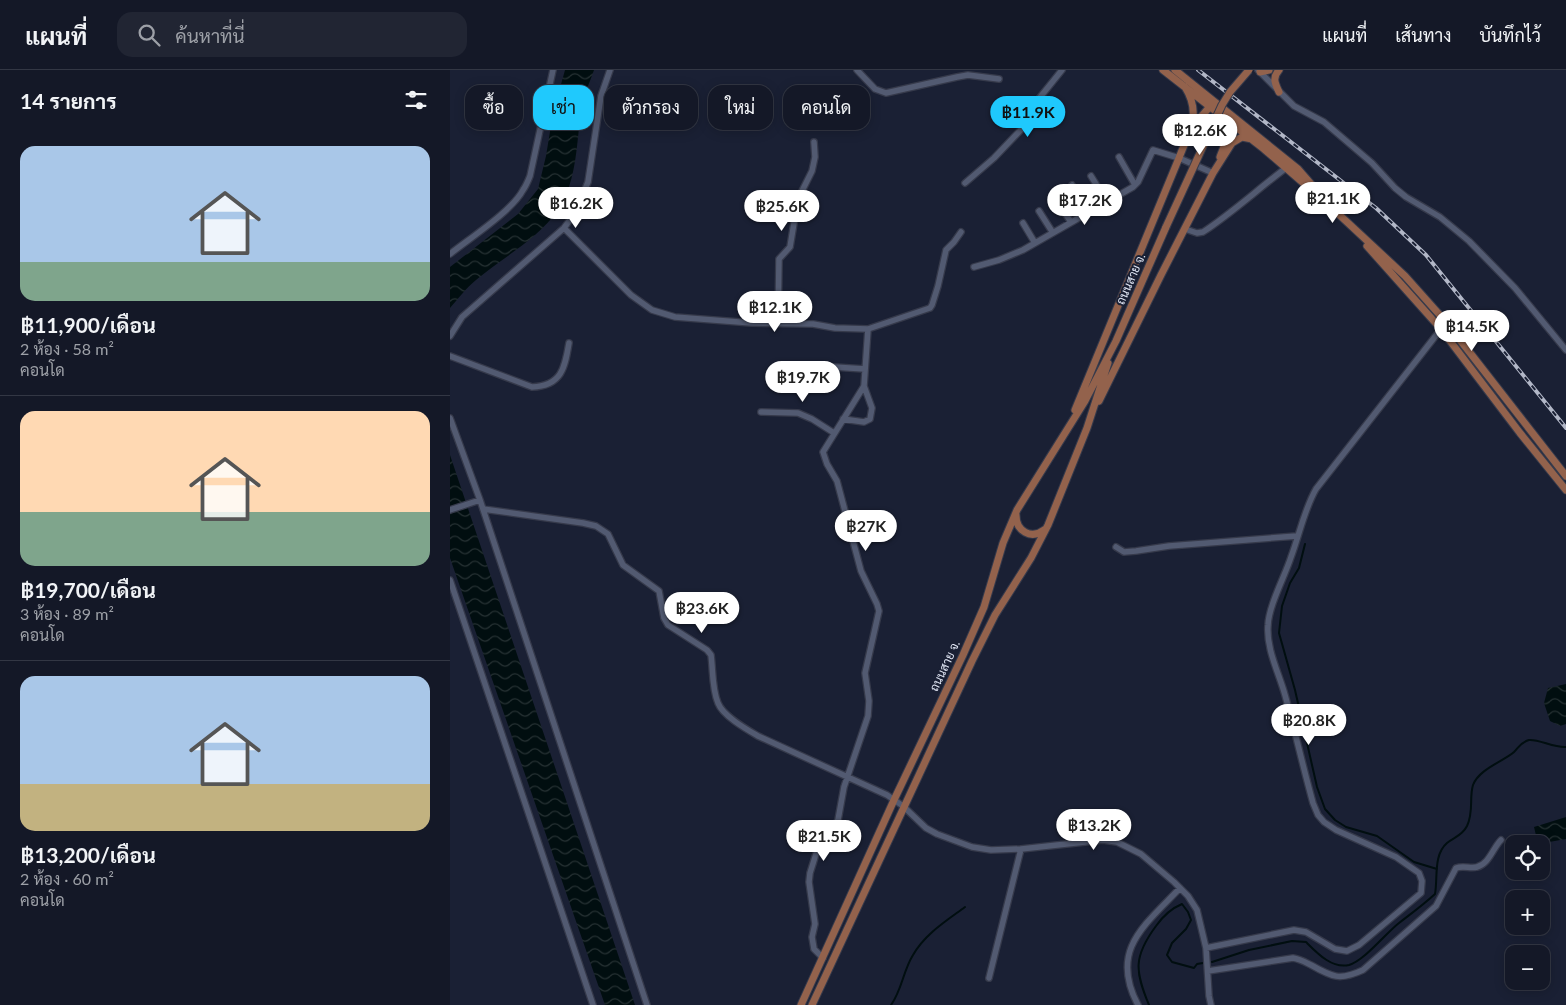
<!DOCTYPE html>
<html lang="th">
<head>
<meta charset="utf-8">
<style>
  :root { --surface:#141827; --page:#212533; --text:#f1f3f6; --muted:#9da0a7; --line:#333744; --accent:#1fc9fd }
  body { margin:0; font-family:Lato,Sarabun,sans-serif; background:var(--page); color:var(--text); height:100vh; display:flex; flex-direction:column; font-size:19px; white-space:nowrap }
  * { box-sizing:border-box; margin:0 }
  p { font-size:16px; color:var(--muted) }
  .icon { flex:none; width:28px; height:28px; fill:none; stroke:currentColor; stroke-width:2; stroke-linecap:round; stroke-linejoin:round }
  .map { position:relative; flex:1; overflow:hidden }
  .side { display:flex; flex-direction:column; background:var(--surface); width:450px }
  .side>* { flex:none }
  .guide { position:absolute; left:15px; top:15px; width:475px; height:45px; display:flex; gap:10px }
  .buttons { position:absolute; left:1055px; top:765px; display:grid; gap:10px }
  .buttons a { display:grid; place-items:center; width:45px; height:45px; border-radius:10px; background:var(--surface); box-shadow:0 2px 12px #0003,0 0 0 1px var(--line); font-size:25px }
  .price { position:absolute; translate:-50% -42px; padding:0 11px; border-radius:18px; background:#fff; color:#222; font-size:16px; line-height:32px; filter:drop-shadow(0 1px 2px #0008) }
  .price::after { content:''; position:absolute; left:50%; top:30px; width:15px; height:11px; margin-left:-8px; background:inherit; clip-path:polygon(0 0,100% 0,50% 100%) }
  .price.on { background:var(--accent); color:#111 }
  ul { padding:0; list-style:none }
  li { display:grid; align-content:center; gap:10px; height:265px; padding:0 20px }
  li+li { border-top:1px solid var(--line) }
  li span { display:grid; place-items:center; height:155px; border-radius:15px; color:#555 }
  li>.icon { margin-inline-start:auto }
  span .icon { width:90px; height:90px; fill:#fffc; stroke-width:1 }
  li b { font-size:21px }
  h2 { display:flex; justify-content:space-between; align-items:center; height:60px; padding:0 20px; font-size:21px }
  .tag { padding:0 18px; border-radius:15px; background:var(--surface); box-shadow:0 2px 12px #0003,0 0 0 1px var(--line); font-size:18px; line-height:45px }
  .tag.on { background:var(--accent); color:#111 }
  header { display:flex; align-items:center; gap:30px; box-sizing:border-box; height:70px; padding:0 25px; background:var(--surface); border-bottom:1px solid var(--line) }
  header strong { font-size:24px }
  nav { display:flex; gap:28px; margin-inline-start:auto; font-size:18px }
  .search { width:350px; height:45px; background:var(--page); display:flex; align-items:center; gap:12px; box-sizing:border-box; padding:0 18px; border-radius:15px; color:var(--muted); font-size:19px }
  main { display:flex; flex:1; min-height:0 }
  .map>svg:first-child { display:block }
</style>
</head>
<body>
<header>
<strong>แผนที่</strong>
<div class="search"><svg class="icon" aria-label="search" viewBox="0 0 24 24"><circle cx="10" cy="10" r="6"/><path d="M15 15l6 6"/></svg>ค้นหาที่นี่</div>
<nav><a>แผนที่</a><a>เส้นทาง</a><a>บันทึกไว้</a></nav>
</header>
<main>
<section class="side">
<h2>14 รายการ<svg class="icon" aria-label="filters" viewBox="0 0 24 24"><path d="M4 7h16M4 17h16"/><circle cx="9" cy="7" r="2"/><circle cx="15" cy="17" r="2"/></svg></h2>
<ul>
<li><span style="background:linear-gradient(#a9c7e8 75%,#7fa58c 0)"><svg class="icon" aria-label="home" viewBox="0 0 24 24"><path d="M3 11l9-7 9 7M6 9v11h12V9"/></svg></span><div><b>฿11,900/เดือน</b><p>2 ห้อง · 58 m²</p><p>คอนโด</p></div></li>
<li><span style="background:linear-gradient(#ffd9b3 65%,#7fa58c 0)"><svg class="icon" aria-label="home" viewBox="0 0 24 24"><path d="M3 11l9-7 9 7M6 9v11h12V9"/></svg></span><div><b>฿19,700/เดือน</b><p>3 ห้อง · 89 m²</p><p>คอนโด</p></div></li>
<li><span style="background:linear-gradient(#a9c7e8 70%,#c2b280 0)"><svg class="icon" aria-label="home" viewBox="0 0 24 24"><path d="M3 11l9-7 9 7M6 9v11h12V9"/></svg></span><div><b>฿13,200/เดือน</b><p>2 ห้อง · 60 m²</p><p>คอนโด</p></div></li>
</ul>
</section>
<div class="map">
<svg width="1116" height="935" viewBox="0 0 1116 935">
  <defs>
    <pattern id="water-waves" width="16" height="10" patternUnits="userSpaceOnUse" patternTransform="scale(1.25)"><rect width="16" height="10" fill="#010e10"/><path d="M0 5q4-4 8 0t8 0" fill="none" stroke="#263133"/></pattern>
  </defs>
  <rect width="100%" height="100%" fill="#1a2034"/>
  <path fill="url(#water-waves)" d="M 115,0 L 144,0 C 140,12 134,24 132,36 C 126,71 128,110 108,140 C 87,170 53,187 26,210 C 16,218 8,229 0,238 L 0,197 L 68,144 L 88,119 L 96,86 L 103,43 Z
    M 0,385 L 185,935 L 155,935 L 0,488 Z
    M 1116,614 L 1116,654 L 1110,656 L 1100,651 L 1094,633 L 1098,618 Z
    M 1116,747 L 1116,769 L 1088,774 L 1084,757 Z"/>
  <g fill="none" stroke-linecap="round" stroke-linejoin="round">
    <path stroke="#010e10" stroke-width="2" d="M 855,474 L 849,498 L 840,513 L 832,536 L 829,563 L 845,620 L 867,717 L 875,739 L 885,750 L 896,757 L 927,766 L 964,792 L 987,799
      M 762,892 L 799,880 L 842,871 L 856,872 C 867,883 882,899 899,895 C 914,891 936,863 949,853 C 962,843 973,835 985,824 C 988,808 983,785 997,773 C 1004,767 1012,766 1017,756 C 1024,741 1019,728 1023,715 C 1029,699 1054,691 1064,682 C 1069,677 1071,672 1079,670 C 1089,669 1104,678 1116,677
      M 441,935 C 452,920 453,901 463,885 C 475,864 496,851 515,837
      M 699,935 C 685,901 683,887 706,856 C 713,846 720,839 732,834 L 738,842 L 741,850 L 736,859 L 722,873 L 717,885 L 722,892 L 744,898 L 747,894 L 753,893"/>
    <g stroke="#363a4b" stroke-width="8">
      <path id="minor" d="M 407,0 L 425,19 L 436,23 L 507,7 L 518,5 L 549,9
        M 808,0 L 844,36 L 874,52 L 922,93 L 945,118 L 956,127 L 990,147 L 1019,171 L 1065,218 L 1116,280
        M 669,87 L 685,115
        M 641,106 L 657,132
        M 515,113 L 544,88 L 586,44 L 585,35 L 587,31 L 612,0
        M 622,115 L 638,142
        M 605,129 L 621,152
        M 589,141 L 603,163
        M 573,153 L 585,173
        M 114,158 L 181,225 L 202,240 L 225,247 L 302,253 L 363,254 L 385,258 L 418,259 L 480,238 L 482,235 L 488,216 L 496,180 L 504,172 L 511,162
        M 735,159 L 747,163 L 753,162 C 782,143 808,119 836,98
        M 0,184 C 20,168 62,141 73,120 C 76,116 78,111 80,106 L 103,0
        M 524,197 L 549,190 L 573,180 L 683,117 L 688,112 L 703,80 L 729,88 L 763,103
        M 328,253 L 329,189 L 340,177 L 348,129 L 362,101 L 365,87 L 364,72
        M 0,266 L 12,247 L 114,158 L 125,143 L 138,112 L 151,26 L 160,0
        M 0,286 L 82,317 C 112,316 115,297 119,273
        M 328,310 L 347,307 L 365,300 L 384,297 L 415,299
        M 311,342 L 348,343 L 362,349 L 384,363
        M 0,348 L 30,430 L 197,935
        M 393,349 L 414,352 L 420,349 L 422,338 L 414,316
        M 33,439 L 133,453 L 146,456 L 158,464 L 173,495 L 209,521 L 214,548 L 218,555 L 257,580 L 261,585 C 263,600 262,619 268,633 C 273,646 296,659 308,666 L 437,725 L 453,736 L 476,758 L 487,764 L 522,777 L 541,780 L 571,779 L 653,770 L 667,772 L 691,784 L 724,812 L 738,826 L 747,840 L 756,878 L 759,926 L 761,935
        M 0,440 L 30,430
        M 666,477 L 674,482 L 686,481 L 719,476 L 847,466
        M 0,510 L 143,935
        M 756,878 L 844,860 L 856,862 L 885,879 L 897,881 L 909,875 L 971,823 L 972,811 L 969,803 L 946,787 L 886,760 L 874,752 L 868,745 L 863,733 C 853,697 845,661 835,625 C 829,603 816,579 818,555 C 819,535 835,506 841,487 C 850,463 854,440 866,419 L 991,259
        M 373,888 L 364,879 L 362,867 L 365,854 L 359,812 L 360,803 L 371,768 L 385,755 L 388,750 L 394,717 L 418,646 L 419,631 L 415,603 L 429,541 L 427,534 L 411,501 L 387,411 L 377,394 L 373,382 L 414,316 L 418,259
        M 758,901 L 843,888 C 850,889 855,892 861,895 C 882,907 890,911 913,900 L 986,836 L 1006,798 C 1014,795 1020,799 1027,797 C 1039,794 1043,778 1051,770
        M 539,908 L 571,779
        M 688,935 C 659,880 694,856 730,818"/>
    </g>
    <g stroke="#363a4b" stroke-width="9">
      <path id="major" d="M 713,0 L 814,79 L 865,123
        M 725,0 L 848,99 L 882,138 L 955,206 L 996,252 L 1116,406
        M 829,0 C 822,8 825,13 829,22
        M 810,2 L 819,0
        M 742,62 L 751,47 L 762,34
        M 739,68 C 748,52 775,56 774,76 C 773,80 771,84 770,87
        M 774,74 L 780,48
        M 917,176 L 991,259 L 1070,363 L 1116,420
        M 649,331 L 711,205 L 763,103 L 782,73 L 792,67 L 802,69
        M 625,340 L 729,88 C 739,61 752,44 735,17
        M 566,445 C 566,461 581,470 594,460
        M 351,935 L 444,730 L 513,585 L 534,537 L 553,473 L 567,440 L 635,331 L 666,271 L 716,157
        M 362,935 L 522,591 L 545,545 L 581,488 L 598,455 L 637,358 L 658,293"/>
    </g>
    <use href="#minor" stroke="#525a71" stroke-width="5.5"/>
    <use href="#major" stroke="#93624c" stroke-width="7"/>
    <g stroke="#b2b7c7" stroke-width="4">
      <path id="rail" d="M 748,0 L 926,138 L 976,185 L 1116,358"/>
    </g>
    <use href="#rail" stroke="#1a2034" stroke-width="2" stroke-dasharray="5.5" stroke-linecap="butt"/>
    <g stroke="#363a4b" stroke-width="9" stroke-linecap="butt">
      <path id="major-bridge" d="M 716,157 L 772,35 L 780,22 L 799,0"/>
    </g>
    <use href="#major-bridge" stroke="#93624c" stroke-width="7"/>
  </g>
  <g text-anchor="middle" stroke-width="4" stroke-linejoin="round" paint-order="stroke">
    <g font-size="12" fill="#e3e8f6" stroke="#1a2034">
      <text transform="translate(681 209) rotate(-66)" y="4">ถนนสาย จ.</text>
      <text transform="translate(495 596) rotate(-65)" y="4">ถนนสาย จ.</text>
    </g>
  </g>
</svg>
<div class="buttons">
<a><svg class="icon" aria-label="locate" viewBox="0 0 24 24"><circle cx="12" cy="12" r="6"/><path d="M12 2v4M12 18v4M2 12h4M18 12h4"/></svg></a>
<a>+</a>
<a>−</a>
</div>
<b class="price on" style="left:578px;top:68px">฿11.9K</b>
<b class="price" style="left:750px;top:86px">฿12.6K</b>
<b class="price" style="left:883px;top:154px">฿21.1K</b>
<b class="price" style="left:635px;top:156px">฿17.2K</b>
<b class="price" style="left:126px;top:159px">฿16.2K</b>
<b class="price" style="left:332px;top:162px">฿25.6K</b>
<b class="price" style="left:325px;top:263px">฿12.1K</b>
<b class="price" style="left:1022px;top:282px">฿14.5K</b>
<b class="price" style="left:353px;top:333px">฿19.7K</b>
<b class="price" style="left:416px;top:482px">฿27K</b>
<b class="price" style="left:252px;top:564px">฿23.6K</b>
<b class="price" style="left:859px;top:676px">฿20.8K</b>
<b class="price" style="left:644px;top:781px">฿13.2K</b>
<b class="price" style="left:374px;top:792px">฿21.5K</b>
<div class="guide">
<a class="tag">ซื้อ</a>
<a class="tag on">เช่า</a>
<a class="tag">ตัวกรอง</a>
<a class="tag">ใหม่</a>
<a class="tag">คอนโด</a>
</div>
</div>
</main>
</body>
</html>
